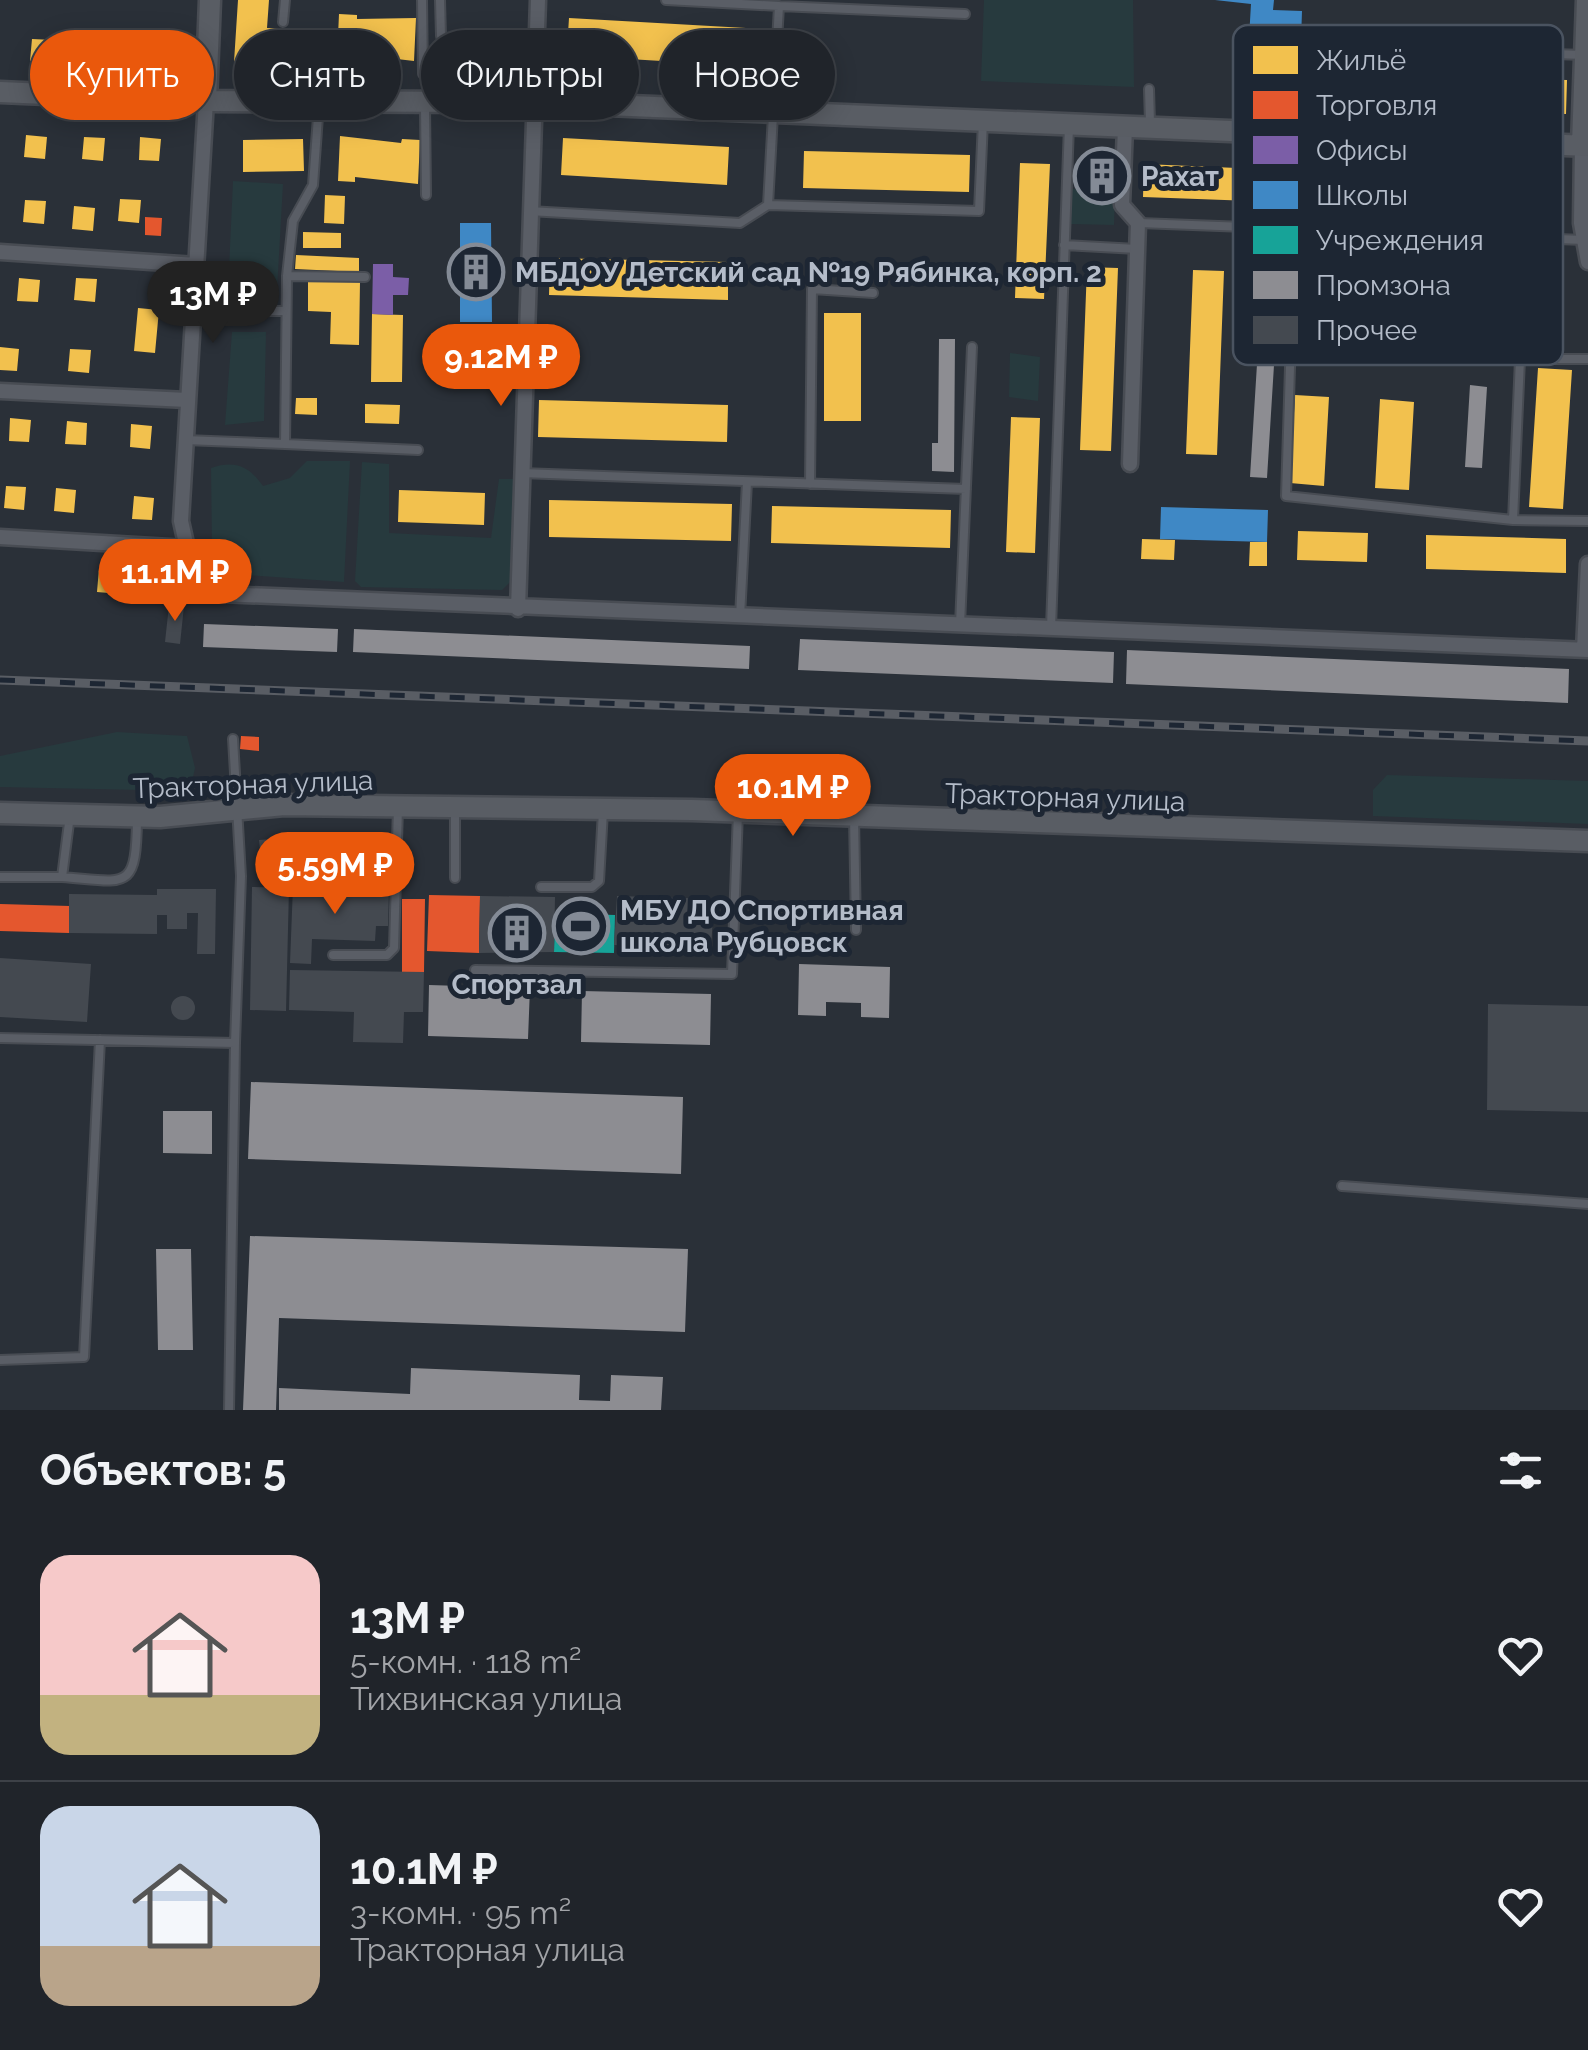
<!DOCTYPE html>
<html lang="ru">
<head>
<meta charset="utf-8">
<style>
  :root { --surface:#20242a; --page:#282c32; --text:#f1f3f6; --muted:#a2a4a8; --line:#3d4147; --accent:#ea580c }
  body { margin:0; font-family:Raleway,sans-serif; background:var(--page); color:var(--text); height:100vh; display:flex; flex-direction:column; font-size:38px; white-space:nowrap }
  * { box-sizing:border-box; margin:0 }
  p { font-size:32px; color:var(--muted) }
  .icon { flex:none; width:55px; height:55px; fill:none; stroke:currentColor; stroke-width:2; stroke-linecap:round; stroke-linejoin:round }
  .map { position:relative; height:1410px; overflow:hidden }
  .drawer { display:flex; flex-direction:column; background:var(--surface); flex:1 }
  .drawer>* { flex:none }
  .banner { position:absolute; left:30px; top:30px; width:1000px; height:90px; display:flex; gap:20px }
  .price { position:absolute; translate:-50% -85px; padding:0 22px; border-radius:35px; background:var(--accent); color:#fff; font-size:32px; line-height:65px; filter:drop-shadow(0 2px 5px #0008) }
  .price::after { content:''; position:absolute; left:50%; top:60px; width:30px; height:22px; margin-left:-15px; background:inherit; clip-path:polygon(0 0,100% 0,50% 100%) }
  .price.current { background:#222; color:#fff }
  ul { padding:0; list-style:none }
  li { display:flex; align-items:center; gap:30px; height:250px; padding:0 40px }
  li+li { border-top:2px solid var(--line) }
  li span { display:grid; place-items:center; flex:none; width:280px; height:200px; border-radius:30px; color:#555 }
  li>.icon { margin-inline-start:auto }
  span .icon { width:120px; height:120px; fill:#fffc; stroke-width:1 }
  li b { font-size:42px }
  h2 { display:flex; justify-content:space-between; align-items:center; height:120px; padding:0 40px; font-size:42px }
  .pill { padding:0 35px; border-radius:45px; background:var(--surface); box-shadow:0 5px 25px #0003,0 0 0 2px var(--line); font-size:35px; line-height:90px }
  .pill.current { background:var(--accent); color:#fff }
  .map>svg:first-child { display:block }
</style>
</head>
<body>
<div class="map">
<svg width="1588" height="1410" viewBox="0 0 1588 1410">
  <rect width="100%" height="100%" fill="#2a3038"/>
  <path fill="#273a3e" d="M 984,0 L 1133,0 L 1134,87 L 981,81 Z
    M 233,181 L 283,184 L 277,290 L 228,292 Z
    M 1072,189 L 1115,191 L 1114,225 L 1071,224 Z
    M 232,332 L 266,332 L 264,421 L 225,425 Z
    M 1010,353 L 1040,357 L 1038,401 L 1009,397 Z
    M 307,461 L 350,461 L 344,582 L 232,574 L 212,548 L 211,468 C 235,460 249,466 263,486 L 290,478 Z
    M 362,462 L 389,464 L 389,533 L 491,538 L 499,479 L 515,479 L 513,579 L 502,590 L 361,587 L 355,581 Z
    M 117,732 L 187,736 L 195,768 L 190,791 L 0,787 L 0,756 Z
    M 1387,775 L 1588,781 L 1588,824 L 1373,816 L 1373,790 Z"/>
  <path fill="#f2c14e" d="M 238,0 L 269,0 L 267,28 L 282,29 L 279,65 L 234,62 Z
    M 339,14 L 357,15 L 357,19 L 416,18 L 414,61 L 354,54 L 353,58 L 337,58 Z
    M 569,18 L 746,28 L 744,66 L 579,56 L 579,50 L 567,49 Z
    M 32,39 L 53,40 L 51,63 L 30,61 Z
    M 87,41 L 108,42 L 106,65 L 85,64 Z
    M 144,46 L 165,48 L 163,70 L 142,69 Z
    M 1392,76 L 1567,80 L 1566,114 L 1391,110 Z
    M 26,135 L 47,137 L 45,159 L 24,157 Z
    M 340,136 L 401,143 L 402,139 L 420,140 L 418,184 L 355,177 L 355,182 L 338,181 Z
    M 84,137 L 105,138 L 103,161 L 82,159 Z
    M 140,137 L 161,139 L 159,161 L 139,160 Z
    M 563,138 L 729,147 L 727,185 L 561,175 Z
    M 303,139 L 304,171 L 243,172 L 243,140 Z
    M 804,151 L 970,155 L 969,192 L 803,188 Z
    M 1020,163 L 1050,164 L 1044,299 L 1015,298 Z
    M 1144,164 L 1330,172 L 1329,204 L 1143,197 Z
    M 325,195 L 345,196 L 344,224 L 324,223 Z
    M 120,199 L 141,200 L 139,223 L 118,221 Z
    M 25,200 L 46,201 L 44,224 L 23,222 Z
    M 74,206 L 95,208 L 93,231 L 72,229 Z
    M 303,232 L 341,233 L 341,248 L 303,248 Z
    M 296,255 L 359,258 L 359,272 L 295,269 Z
    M 550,258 L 728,262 L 728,300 L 549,295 Z
    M 1530,258 L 1564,260 L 1559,348 L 1525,346 Z
    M 1087,267 L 1118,268 L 1111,451 L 1080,450 Z
    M 1193,270 L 1224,271 L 1217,455 L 1186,454 Z
    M 19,278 L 40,280 L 38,302 L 17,301 Z
    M 76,278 L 97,279 L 95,302 L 74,300 Z
    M 308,280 L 360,282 L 359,345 L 330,344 L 331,312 L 308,311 Z
    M 138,308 L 159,310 L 155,353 L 134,351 Z
    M 824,313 L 861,313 L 861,421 L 824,421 Z
    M 372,314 L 403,315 L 402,382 L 371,382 Z
    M 0,347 L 19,349 L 17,371 L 0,370 Z
    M 70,349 L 91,350 L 89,373 L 68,371 Z
    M 1538,368 L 1572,370 L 1563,509 L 1529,507 Z
    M 1295,395 L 1329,397 L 1324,486 L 1290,483 Z
    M 296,398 L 317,398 L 317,415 L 295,414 Z
    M 1380,399 L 1414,402 L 1409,490 L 1375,488 Z
    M 539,400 L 728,405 L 727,442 L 538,437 Z
    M 365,404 L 400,405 L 399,424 L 365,423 Z
    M 1011,417 L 1040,418 L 1035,553 L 1006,552 Z
    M 10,418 L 31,420 L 29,442 L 9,441 Z
    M 67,421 L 87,423 L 86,445 L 65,444 Z
    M 131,424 L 152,426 L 150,449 L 130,447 Z
    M 6,486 L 26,487 L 24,510 L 4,508 Z
    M 56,488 L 76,490 L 74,513 L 54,511 Z
    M 399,490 L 485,493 L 484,525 L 398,522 Z
    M 134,496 L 154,498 L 152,520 L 132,519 Z
    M 549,500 L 732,504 L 731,541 L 549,537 Z
    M 772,506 L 951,510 L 950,548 L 771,543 Z
    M 1298,531 L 1368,533 L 1367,562 L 1297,560 Z
    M 1426,535 L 1566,539 L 1566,573 L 1426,569 Z
    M 1142,539 L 1175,540 L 1174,560 L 1141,559 Z
    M 1250,542 L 1267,542 L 1267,566 L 1249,566 Z
    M 99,568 L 123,570 L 121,594 L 97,592 Z"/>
  <path fill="#e4572e" d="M 1087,164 L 1118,165 L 1117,188 L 1087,187 Z
    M 145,217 L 162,218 L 161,236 L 145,235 Z
    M 241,736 L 259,737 L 259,751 L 240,749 Z
    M 429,895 L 480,896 L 479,953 L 427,951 Z
    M 402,899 L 425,899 L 424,972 L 402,972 Z
    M 0,904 L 70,906 L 69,933 L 0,931 Z"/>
  <path fill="#7b5ea7" d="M 373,264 L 393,264 L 393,277 L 409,278 L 408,295 L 393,295 L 393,315 L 372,314 Z"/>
  <path fill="#3f88c5" d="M 1215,0 L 1274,0 L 1273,10 L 1302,11 L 1301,41 L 1249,38 L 1251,4 Z
    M 460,223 L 491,223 L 492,322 L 460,322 Z
    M 1161,507 L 1268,510 L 1267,542 L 1160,539 Z"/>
  <path fill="#17a398" d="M 555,913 L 615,915 L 614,953 L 554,952 Z"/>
  <path fill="#8d8d92" d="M 939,339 L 955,339 L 954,472 L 932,471 L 932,443 L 938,443 Z
    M 1257,364 L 1274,365 L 1267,478 L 1250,477 Z
    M 1470,385 L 1487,387 L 1482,468 L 1465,467 Z
    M 204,624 L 338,629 L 337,652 L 203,647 Z
    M 354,629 L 750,646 L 749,669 L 353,652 Z
    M 800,639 L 1114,652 L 1113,683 L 798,670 Z
    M 1127,650 L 1569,669 L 1568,703 L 1126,684 Z
    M 799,964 L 890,967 L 889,1018 L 861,1017 L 861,1003 L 826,1002 L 826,1016 L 798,1015 Z
    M 429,985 L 530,988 L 528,1039 L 428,1036 Z
    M 582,991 L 711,994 L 710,1045 L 581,1042 Z
    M 251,1082 L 683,1097 L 681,1174 L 248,1159 Z
    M 163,1111 L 212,1111 L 212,1154 L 163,1153 Z
    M 250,1236 L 688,1249 L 685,1332 L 279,1318 L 276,1410 L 243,1410 Z
    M 156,1249 L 191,1249 L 193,1350 L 158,1350 Z
    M 411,1368 L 580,1375 L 579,1400 L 610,1401 L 611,1375 L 663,1377 L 661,1410 L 279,1410 L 279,1388 L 410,1394 Z"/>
  <path fill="#444950" d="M 169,605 L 184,606 L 180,644 L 165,642 Z
    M 363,832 L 365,851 L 261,859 L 259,840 Z
    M 293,886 L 389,890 L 388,926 L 376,926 L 375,941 L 312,939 L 311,964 L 290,963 Z
    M 252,887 L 289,888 L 286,1011 L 250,1010 Z
    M 157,889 L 216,889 L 215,954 L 197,954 L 198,913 L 187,913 L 187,929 L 167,929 L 167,915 L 157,915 L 157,934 L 69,933 L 69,894 L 157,895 Z
    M 480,896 L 555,897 L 554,952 L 479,953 Z
    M 617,896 L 714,899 L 711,949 L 614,945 Z
    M 0,958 L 91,964 L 87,1022 L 0,1017 Z
    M 290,970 L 424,972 L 423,1012 L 404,1012 L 403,1043 L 353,1042 L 354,1012 L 289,1010 Z
    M171 1008a12 12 0 1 1 24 0a12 12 0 1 1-24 0Z
    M 1488,1004 L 1588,1006 L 1588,1112 L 1487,1110 Z"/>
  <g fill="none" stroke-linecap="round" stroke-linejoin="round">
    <g stroke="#484c53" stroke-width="12">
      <path id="lane" d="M 422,0 L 423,74
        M 440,0 L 441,36 L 450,43 L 536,46
        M 666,0 L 779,6 L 768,205
        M 779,6 L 965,14
        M 283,22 L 285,0
        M 1368,48 L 1584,55
        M 1149,89 L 1150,123
        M 425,106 L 426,195
        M 529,211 L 740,223 L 768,205 L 979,211 L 983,121
        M 1139,223 L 1584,240
        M 1341,230 L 1344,139
        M 1064,245 L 1137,249
        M 287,276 L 365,277
        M 193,311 L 284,311
        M 1520,359 L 1588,359
        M 185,440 L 285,444 L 287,276 L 293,221 L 313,185 L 319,103
        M 285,444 L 418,450
        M 521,473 L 966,489
        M 810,484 L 812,289 L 873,293
        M 1513,520 L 1520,359 L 1291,335 L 1286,496 L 1513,520 L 1588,521
        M 740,617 L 747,482
        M 960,625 L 972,347
        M 1051,628 L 1069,125
        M 455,807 L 455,878
        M 854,816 L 856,930
        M 305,873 L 397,877
        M 0,877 L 62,877 L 70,815
        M 62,877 C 127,882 136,892 137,820
        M 541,887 L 592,887 L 599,881 L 603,811
        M 333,955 L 387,955 L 394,948 L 398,807
        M 475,970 L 732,974 L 738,812
        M 0,1038 L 235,1043 L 241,876 L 233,739
        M 1342,1186 L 1588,1204
        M 0,1360 L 84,1357 L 100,1040
        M 229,1410 L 235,1043"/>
    </g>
    <g stroke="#484c53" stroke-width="19">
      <path id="street" d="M 206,101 L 181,521 L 197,593 L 1588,650
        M 1125,127 L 1122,205 L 1138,223 L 1130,464
        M 1582,145 L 1581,223 L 1588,262
        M 0,252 L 196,265
        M 0,391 L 187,400
        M 0,537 L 187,548
        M 518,609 L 538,0
        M 1584,650 L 1588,564"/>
    </g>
    <g stroke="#484c53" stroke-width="25">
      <path id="secondary" d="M 0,92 L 206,101 L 534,102 L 1588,146
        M 206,101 L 210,0
        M 1582,145 L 1587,0
        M 0,813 L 160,817 L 284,805 L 692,810 L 1588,841"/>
    </g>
    <use href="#lane" stroke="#5a5e66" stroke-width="8"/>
    <use href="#street" stroke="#5a5e66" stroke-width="14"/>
    <use href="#secondary" stroke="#595d64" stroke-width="20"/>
    <g stroke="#595d64" stroke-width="9">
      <path id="rail" d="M 0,680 L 1588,741"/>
    </g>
    <use href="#rail" stroke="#1d2633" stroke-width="5" stroke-dasharray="15" stroke-linecap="butt"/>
  </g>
  <defs>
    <g id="building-ring" transform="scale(2.875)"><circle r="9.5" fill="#1d2633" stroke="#848b96" stroke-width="1.5"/><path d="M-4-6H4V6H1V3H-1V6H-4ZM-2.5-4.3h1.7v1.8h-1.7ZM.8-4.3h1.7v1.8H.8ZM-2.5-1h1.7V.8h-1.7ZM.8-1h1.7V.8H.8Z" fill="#848b96"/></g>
    <g id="stadium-ring" transform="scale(2.875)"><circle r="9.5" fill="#1d2633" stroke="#848b96" stroke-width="1.5"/><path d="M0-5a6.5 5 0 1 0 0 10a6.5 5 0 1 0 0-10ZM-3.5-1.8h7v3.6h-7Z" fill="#848b96"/></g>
  </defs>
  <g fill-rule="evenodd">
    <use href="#building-ring" x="1102" y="176"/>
    <use href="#building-ring" x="476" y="272"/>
    <use href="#stadium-ring" x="581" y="926"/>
    <use href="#building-ring" x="517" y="933"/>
  </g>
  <g text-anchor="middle" stroke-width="10" stroke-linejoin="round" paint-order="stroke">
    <g font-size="28" font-weight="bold" fill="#b4bcc9" stroke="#1d2633" text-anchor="start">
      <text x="1141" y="186">Рахат</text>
      <text x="515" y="282">МБДОУ Детский сад №19 Рябинка, корп. 2</text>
      <text x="620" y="920">МБУ ДО Спортивная<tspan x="620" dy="32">школа Рубцовск</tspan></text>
      <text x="517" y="994" text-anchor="middle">Спортзал</text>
    </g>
    <g font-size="28" fill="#b4bcc9" stroke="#1d2633">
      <text transform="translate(253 784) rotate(-2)" y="10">Тракторная улица</text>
      <text transform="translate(1065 797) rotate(2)" y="10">Тракторная улица</text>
    </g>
  </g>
  <rect x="1233" y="25" width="330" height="340" rx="15" fill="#1d2633" stroke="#4a5360" stroke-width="2.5"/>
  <rect x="1253" y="46" width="45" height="28" fill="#f2c14e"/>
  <rect x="1253" y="91" width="45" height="28" fill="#e4572e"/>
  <rect x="1253" y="136" width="45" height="28" fill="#7b5ea7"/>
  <rect x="1253" y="181" width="45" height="28" fill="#3f88c5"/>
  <rect x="1253" y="226" width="45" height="28" fill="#17a398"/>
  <rect x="1253" y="271" width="45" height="28" fill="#8d8d92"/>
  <rect x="1253" y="316" width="45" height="28" fill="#444950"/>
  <g font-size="28" fill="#b4bcc9">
    <text x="1316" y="70">Жильё</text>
    <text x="1316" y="115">Торговля</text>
    <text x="1316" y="160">Офисы</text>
    <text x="1316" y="205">Школы</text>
    <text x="1316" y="250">Учреждения</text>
    <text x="1316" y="295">Промзона</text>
    <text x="1316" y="340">Прочее</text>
  </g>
</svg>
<b class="price current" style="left:213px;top:346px">13M ₽</b>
<b class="price" style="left:501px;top:409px">9.12M ₽</b>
<b class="price" style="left:175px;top:624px">11.1M ₽</b>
<b class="price" style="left:793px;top:839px">10.1M ₽</b>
<b class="price" style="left:335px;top:917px">5.59M ₽</b>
<div class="banner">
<a class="pill current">Купить</a>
<a class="pill">Снять</a>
<a class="pill">Фильтры</a>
<a class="pill">Новое</a>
</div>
</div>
<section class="drawer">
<h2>Объектов: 5<svg class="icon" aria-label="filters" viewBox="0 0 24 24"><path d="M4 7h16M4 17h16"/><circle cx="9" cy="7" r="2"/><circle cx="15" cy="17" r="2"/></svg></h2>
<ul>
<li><span style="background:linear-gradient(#f6c9c9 70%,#c2b280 0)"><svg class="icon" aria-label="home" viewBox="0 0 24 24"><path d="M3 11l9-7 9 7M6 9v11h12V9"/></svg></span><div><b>13M ₽</b><p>5-комн. · 118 m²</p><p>Тихвинская улица</p></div><svg class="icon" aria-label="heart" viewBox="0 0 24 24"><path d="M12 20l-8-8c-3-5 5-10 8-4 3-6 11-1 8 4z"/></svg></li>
<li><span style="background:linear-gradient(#c9d6e8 70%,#b9a48a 0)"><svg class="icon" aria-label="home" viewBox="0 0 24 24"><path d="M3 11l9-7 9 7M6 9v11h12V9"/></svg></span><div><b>10.1M ₽</b><p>3-комн. · 95 m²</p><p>Тракторная улица</p></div><svg class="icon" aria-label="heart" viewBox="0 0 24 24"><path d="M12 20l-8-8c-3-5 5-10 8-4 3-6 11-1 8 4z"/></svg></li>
</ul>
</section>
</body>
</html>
